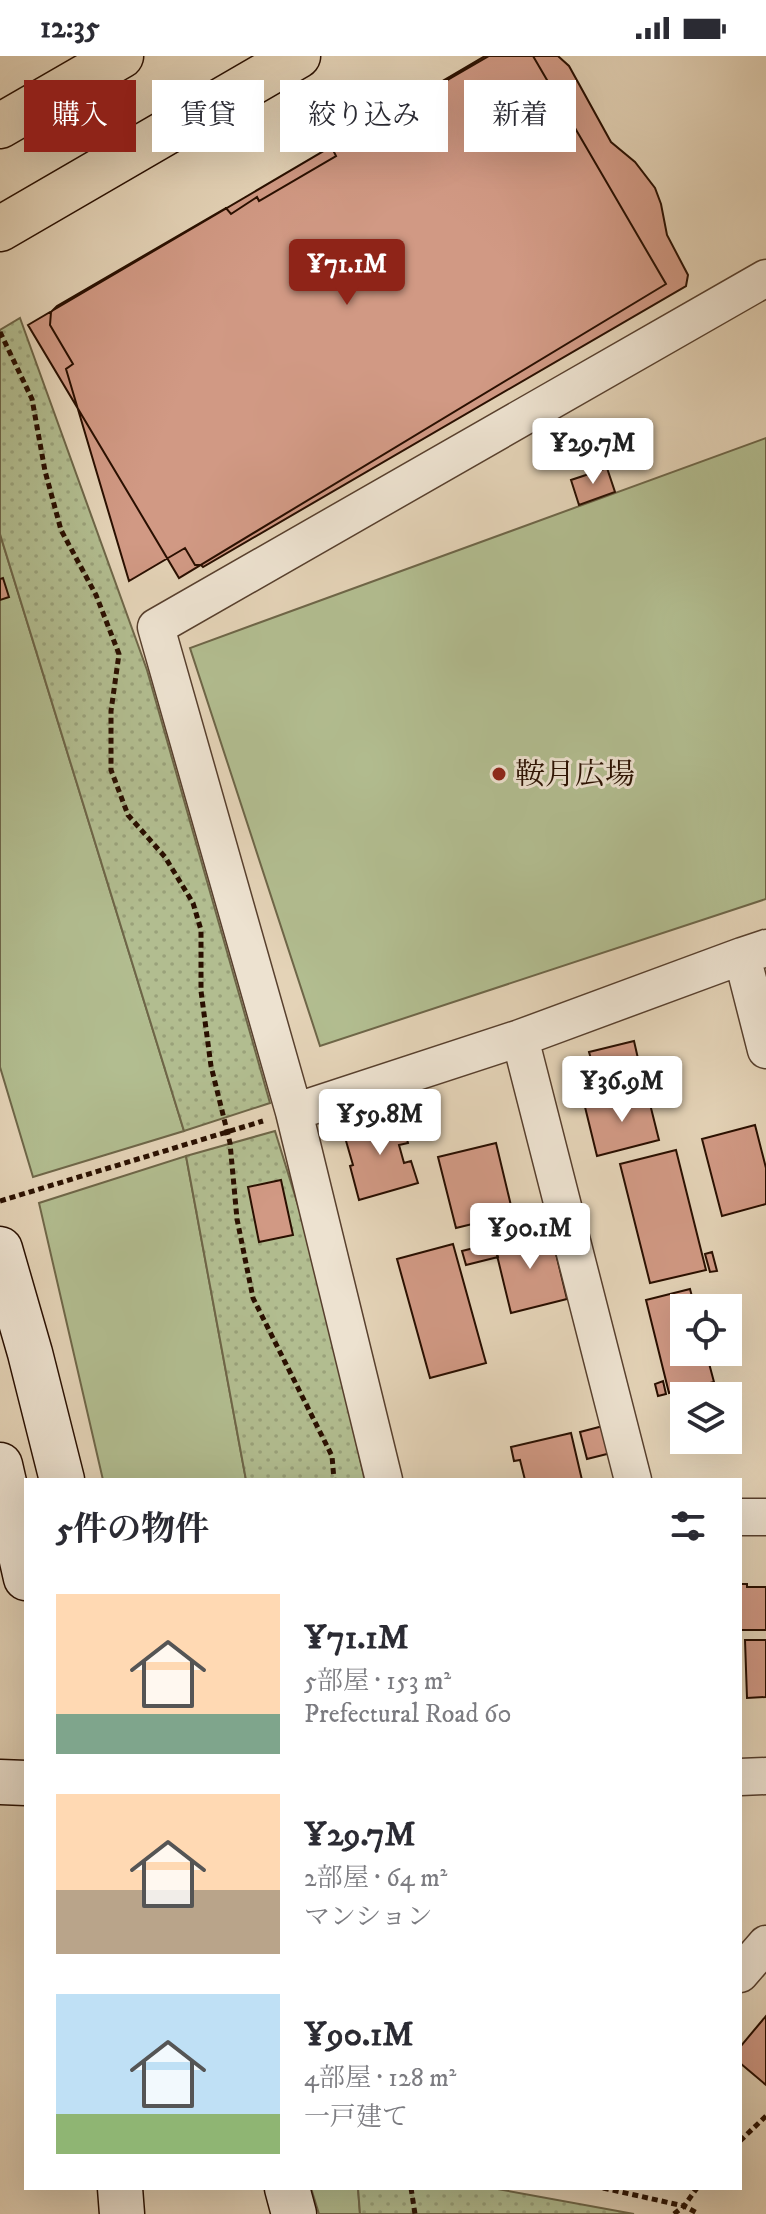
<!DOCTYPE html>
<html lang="ja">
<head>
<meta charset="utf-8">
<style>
  :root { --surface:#fff; --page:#f2f2f3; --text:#2b2b33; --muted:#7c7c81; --accent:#8f2418 }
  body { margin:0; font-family:"IM FELL DW Pica","Noto Serif JP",serif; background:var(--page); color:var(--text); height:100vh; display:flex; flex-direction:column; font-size:30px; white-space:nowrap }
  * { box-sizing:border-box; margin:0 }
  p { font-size:26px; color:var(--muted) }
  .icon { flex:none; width:44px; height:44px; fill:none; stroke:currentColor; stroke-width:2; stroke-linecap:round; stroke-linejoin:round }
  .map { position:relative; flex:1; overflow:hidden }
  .panel { position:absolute; left:24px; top:1422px; width:718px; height:712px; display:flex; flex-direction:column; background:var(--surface); border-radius:0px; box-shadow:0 8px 32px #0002 }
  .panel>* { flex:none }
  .banner { position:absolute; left:24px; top:24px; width:718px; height:72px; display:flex; gap:16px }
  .fabs { position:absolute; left:670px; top:1238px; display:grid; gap:16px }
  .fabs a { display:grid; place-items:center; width:72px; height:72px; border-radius:0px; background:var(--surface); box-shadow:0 8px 32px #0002; font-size:40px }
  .price { position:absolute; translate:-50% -68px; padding:0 18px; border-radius:8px; background:#fff; color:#222; font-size:26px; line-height:52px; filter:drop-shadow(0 2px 4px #0008) }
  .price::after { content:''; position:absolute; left:50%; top:48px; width:24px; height:18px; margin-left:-12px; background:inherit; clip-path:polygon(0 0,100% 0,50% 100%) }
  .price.active { background:var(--accent); color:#fff }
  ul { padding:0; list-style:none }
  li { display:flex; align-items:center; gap:24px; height:200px; padding:0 32px }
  li span { display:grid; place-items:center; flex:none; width:224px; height:160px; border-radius:0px; color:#555 }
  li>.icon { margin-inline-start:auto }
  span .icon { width:96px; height:96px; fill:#fffc; stroke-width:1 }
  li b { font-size:34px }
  h2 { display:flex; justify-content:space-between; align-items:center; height:96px; padding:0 32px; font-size:34px }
  .pill { padding:0 28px; border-radius:0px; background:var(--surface); box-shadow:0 8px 32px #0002; font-size:28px; line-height:72px }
  .pill.active { background:var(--accent); color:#fff }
  .status { display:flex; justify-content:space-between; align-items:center; height:56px; padding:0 40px; background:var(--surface); direction:ltr }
  .status svg { height:22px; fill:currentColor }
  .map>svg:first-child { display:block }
</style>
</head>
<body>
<div class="status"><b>12:35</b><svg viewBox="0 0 49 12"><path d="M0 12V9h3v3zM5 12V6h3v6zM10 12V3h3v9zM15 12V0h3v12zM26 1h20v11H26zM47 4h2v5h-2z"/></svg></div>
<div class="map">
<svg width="766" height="2158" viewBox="0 0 766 2158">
  <defs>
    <pattern id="park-dots" width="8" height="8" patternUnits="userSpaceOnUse" patternTransform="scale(2)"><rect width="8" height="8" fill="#b2bd90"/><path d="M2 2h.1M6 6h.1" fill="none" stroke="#99a17a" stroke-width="1.8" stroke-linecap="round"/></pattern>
  </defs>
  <rect width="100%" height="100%" fill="#e4d3b7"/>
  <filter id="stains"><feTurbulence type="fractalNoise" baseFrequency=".0025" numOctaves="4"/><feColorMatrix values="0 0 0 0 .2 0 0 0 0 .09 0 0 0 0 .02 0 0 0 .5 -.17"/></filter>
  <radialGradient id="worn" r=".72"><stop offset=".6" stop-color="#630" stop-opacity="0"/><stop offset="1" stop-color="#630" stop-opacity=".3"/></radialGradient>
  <path fill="#b2bd90" stroke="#6e6648" stroke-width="2" d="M 766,382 L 766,843 L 320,990 L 190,592 Z
    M 0,478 L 184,1075 L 33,1121 L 0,1011 Z
    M 186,1100 L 246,1424 L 103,1424 L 39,1147 Z
    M 311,2132 L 358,2132 L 360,2158 L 319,2158 Z"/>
  <path fill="url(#park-dots)" stroke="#6e6648" stroke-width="2" d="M 20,262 L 147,614 L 270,1047 L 184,1075 L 0,478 L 0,274 Z
    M 275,1075 L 309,1185 L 365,1424 L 246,1424 L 186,1100 Z
    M 358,2132 L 492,2132 L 634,2158 L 360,2158 Z"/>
  <path fill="#d19984" stroke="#290f00" stroke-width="2" d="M 485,0 L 533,0 L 666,228 L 179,522 L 28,269 Z
    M 489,0 L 558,0 L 569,10 L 611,86 L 635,106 L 655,132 L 661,148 L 667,179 L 688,219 L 686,230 L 203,511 L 201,509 L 195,509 L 185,492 L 129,525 L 66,313 L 73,308 L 50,269 L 51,256 L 57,250 L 226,152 L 231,158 L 257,141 L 259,145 L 336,100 L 334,96 L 372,74 L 370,69 Z
    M 607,412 L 615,436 L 579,449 L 571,424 Z
    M 3,522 L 9,541 L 0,544 L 0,523 Z
    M 634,985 L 644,1029 L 571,1046 L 564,1017 L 593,1010 L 589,996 Z
    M 647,1036 L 659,1084 L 597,1100 L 585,1051 Z
    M 400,1057 L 408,1087 L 399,1089 L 404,1107 L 411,1105 L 418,1127 L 359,1144 L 350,1110 L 353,1109 L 344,1078 L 359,1074 L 357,1069 Z
    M 755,1069 L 766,1112 L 766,1148 L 722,1160 L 702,1083 Z
    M 496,1087 L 513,1158 L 456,1172 L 438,1101 Z
    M 676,1094 L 706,1214 L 650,1227 L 620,1108 Z
    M 281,1124 L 293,1179 L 259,1186 L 248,1131 Z
    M 550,1173 L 567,1243 L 511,1257 L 494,1187 Z
    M 494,1187 L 498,1201 L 466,1209 L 462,1195 Z
    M 453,1188 L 486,1307 L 430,1322 L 397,1203 Z
    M 712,1196 L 717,1215 L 710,1216 L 705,1198 Z
    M 690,1233 L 695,1252 L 684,1252 L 684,1296 L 706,1296 L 714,1326 L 669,1337 L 646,1244 Z
    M 663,1325 L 666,1338 L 658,1340 L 655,1328 Z
    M 603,1370 L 611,1397 L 587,1403 L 580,1376 Z
    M 571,1377 L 582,1424 L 525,1424 L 520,1404 L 514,1405 L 511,1391 Z
    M 740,1528 L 747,1528 L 747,1531 L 766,1531 L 766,1574 L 740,1574 Z
    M 745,1584 L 766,1584 L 766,1641 L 747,1642 Z
    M 766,1960 L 766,2029 L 740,2007 L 740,1991 Z"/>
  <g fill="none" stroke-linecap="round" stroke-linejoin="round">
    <g stroke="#58402e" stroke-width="39">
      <path id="street" d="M 766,892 L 742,900 L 766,994
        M 294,1056 L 520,982
        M 384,1424 L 294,1056 L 156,571 L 766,222
        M 633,1424 L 520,982 L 742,900
        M 740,1461 L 766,1461
        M 740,1721 L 766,1720
        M 740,1918 L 766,1888"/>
    </g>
    <g stroke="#290f00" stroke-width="47">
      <path id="secondary" d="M 0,1193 L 30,1297 L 62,1424
        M 0,1409 L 26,1522
        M 0,1726 L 26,1727
        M 120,2132 L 122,2158
        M 287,2132 L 294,2158"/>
    </g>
    <g stroke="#290f00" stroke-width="47">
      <path id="primary" d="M 0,70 L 121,0
        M 0,173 L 298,0"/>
    </g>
    <path stroke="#290f00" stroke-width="5" stroke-dasharray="6 4" stroke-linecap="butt" d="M 0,276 L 32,343 L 45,415 L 61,474 L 96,539 L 119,598 L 111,655 L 111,714 L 128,759 L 165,801 L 193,847 L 201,874 L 201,935 L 211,1010 L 230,1087 L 237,1163 L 253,1242 L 332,1400 L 334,1424
      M 0,1145 L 263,1065
      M 740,2085 L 766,2060
      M 411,2132 L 415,2158
      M 603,2132 L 684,2150 L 699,2158
      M 674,2158 L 684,2150 L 697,2132"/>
    <use href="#street" stroke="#ede2d0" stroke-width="36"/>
    <use href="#secondary" stroke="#ede2d0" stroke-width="44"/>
    <use href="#primary" stroke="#e4d3b7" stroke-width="44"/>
  </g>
  <circle fill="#8f2418" stroke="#ede2d0" stroke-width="3" cx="499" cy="718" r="8"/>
  <g text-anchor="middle" stroke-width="6" stroke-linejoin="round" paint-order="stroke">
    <g font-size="30" fill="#290f00" stroke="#ede2d0" text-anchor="start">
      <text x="515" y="728">鞍月広場</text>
    </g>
  </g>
  <rect width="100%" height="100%" filter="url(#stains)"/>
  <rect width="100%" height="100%" fill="url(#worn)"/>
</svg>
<div class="fabs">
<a><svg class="icon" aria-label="locate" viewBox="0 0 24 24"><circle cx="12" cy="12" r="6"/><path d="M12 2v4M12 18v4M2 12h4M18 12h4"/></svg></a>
<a><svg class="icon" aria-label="layers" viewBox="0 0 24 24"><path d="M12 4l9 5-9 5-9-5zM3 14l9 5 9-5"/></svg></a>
</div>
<b class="price active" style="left:347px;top:251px">¥71.1M</b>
<b class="price" style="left:593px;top:430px">¥29.7M</b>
<b class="price" style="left:622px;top:1068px">¥36.9M</b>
<b class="price" style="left:380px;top:1101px">¥59.8M</b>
<b class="price" style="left:530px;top:1215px">¥90.1M</b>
<div class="banner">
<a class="pill active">購入</a>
<a class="pill">賃貸</a>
<a class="pill">絞り込み</a>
<a class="pill">新着</a>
</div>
<section class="panel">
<h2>5件の物件<svg class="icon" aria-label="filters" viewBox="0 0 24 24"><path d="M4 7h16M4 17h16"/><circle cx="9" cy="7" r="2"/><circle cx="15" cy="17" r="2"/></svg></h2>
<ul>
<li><span style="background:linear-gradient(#ffd9b3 75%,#7fa58c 0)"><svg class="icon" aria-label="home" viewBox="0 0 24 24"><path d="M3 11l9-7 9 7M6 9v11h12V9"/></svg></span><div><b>¥71.1M</b><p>5部屋 · 153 m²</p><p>Prefectural Road 60</p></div></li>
<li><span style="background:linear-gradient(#ffd9b3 60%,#b9a48a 0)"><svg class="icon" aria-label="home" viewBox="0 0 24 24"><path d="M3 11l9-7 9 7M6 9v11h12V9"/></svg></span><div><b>¥29.7M</b><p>2部屋 · 64 m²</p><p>マンション</p></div></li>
<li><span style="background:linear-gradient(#bfe0f5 75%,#8fb573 0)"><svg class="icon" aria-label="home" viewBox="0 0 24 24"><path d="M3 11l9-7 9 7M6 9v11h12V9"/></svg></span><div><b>¥90.1M</b><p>4部屋 · 128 m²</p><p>一戸建て</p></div></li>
</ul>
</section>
</div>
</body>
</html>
